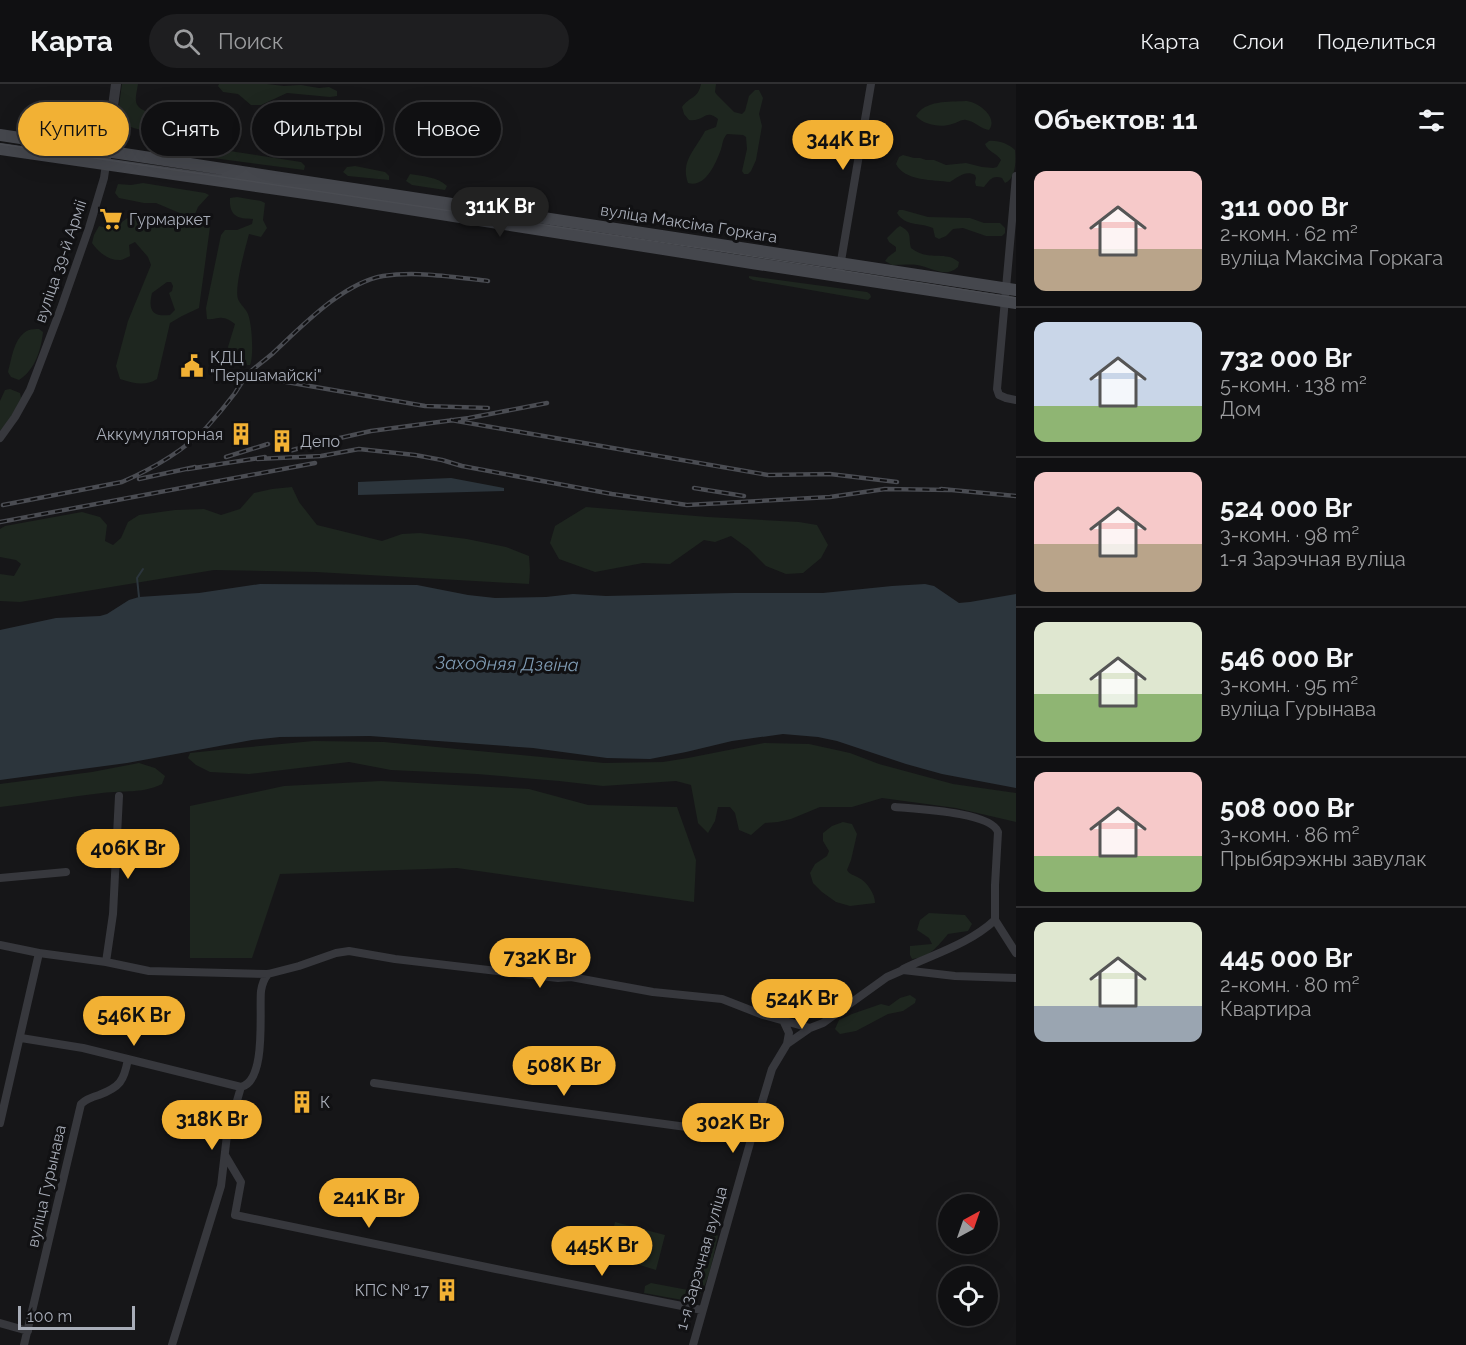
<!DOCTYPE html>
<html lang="ru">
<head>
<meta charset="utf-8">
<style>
  :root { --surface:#101012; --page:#1e1e20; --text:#f1f3f6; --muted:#9c9d9f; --line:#303032; --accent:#f2b134 }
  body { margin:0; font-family:Raleway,sans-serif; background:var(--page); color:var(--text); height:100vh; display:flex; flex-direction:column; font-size:22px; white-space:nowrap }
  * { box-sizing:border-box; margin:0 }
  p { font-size:20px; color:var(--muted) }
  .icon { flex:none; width:33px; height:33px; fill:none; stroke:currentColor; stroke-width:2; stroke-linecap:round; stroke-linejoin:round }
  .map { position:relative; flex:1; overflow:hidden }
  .sheet { display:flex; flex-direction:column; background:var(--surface); width:450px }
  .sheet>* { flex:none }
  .top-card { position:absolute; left:18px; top:18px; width:570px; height:54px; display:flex; gap:12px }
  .needle { width:39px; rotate:40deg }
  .fabs { position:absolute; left:938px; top:1110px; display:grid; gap:12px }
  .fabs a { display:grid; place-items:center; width:60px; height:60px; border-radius:50%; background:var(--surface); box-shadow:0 6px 24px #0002,0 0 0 2px var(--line); font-size:30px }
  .scale { position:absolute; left:18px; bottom:15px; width:117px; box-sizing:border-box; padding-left:6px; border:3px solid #a8adb8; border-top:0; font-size:16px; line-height:21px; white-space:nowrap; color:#a8adb8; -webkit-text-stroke:4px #111113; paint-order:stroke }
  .price { position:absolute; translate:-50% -51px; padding:0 14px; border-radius:21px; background:var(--accent); color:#111; font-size:20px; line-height:39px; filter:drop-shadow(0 2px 3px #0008) }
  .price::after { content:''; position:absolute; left:50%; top:36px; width:18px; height:14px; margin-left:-9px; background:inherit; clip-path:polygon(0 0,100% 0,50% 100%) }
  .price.on { background:#222; color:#fff }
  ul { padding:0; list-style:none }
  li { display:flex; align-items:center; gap:18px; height:150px; padding:0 18px }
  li+li { border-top:2px solid var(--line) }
  li span { display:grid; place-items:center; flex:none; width:168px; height:120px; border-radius:12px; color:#555 }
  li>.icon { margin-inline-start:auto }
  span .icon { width:72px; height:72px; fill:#fffc; stroke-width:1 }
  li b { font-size:26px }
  h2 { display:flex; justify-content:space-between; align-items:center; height:72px; padding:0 18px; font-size:26px }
  .pill { padding:0 21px; border-radius:27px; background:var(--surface); box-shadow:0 6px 24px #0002,0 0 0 2px var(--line); font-size:21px; line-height:54px }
  .pill.on { background:var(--accent); color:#111 }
  header { display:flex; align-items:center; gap:36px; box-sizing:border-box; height:84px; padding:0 30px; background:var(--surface); border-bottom:2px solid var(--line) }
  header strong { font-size:28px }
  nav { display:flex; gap:33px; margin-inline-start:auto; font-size:21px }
  .search { width:420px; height:54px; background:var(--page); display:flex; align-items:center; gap:15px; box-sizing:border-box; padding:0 21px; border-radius:33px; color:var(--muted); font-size:22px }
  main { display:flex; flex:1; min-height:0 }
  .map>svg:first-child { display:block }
</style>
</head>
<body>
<header>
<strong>Карта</strong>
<div class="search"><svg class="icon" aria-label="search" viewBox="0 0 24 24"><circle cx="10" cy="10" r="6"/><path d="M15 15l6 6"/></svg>Поиск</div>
<nav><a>Карта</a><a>Слои</a><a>Поделиться</a></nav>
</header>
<main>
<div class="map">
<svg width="1016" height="1261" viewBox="0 0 1016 1261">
  <rect width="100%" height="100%" fill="#161618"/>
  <path fill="#1e261f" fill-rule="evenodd" d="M 122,0 L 138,0 C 135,18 132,22 151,30 L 154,37 C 147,48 143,47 131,43 L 126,46 L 125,53 L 120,54 L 115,50 Z
    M 219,0 L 267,0 L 284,2 L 301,1 L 319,4 L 329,3 L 337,7 L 337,12 L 330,13 L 287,9 L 261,21 L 251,21 L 238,10 L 223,8 L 218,2 Z
    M 701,0 L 716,0 L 715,8 L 717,11 L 734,28 L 742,30 L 745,27 L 749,12 L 755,6 L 759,6 L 763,14 L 759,30 L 762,42 L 756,76 L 751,87 L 748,90 L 744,90 L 742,87 L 747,65 L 746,53 L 743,51 L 727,50 C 722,55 723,61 720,68 C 715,81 705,104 688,99 C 680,77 696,65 705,47 L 716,43 L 718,35 C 705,24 705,38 689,36 L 684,30 L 682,23 C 690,12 698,15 701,0 Z
    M 965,17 C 977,17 999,33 989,46 C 981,45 974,37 966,36 C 962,35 957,39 952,40 C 941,44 924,41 916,32 C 925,16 949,18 965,17 Z
    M 989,57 C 998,56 1009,60 1015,66 C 1016,77 1016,95 1005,99 L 1002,94 C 992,91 990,96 984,103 L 976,102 L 975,98 L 976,94 L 975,91 C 966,86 958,93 950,98 C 934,96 904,97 896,80 L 899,73 L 903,71 L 914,74 L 920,74 L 926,76 L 934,76 L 946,81 L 966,79 L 982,83 L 993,84 L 997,83 L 1001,76 C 997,69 988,68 985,60 Z
    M 197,62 L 301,78 L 305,82 L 304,86 L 198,72 L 194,68 Z
    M 355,82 L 385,88 L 389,92 L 389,96 L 348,92 L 343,88 L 347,83 Z
    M 410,90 C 422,92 438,93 447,102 L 445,106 L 412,101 L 406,97 Z
    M 143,99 L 205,109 L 209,111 L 198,123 L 195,130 L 199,134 L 210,137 L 210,143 L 199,224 L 182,232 L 170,239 L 157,295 C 144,303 134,299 120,295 L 116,282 L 128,237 L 151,181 L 148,173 L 135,158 L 129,161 L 130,172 C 130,172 122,176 121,176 C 109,177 98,168 92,159 L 94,151 L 99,142 L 116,146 C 132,119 150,141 173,142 C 174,142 181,141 182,141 L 186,137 L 182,130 L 156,119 L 144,119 L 119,114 L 115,109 L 118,100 L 131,101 ZM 167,198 L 171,198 L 173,202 L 172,207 L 169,209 L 175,226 L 170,231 C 152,233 148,226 152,209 Z
    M 237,113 L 261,117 L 265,119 L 263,136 L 267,144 L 261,153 L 249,150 C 246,162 234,203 238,215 C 240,220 246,225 248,230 C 252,240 254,272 250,281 L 247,281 L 244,274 L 236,271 L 230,270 L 228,263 L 235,240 C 231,237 225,233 219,234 C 214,234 213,236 207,235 L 206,224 L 221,151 L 225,146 L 237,146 L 252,140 L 253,135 C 237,135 229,132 230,114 Z
    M 899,126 L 903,126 L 928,133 L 970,134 L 984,139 L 1000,139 L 1005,144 L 1005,149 L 1002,152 L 986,152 L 963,144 L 953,145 L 946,152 L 939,155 L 935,153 L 933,144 C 919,138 906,143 897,129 Z
    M 900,142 C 913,149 908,152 911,164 C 928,178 945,166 959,178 L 958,183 C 945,195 932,183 917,181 C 909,180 900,181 892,181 L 885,177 L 888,173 L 896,167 L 896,163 L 889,158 L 887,154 L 897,144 Z
    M 749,192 L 867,208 L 870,210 L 871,213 L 868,216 L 753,196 L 749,194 Z
    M 39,245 L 43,248 C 41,266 35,286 19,296 L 11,293 L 8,288 C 12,274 14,252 29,246 C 32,245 36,245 39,245 Z
    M 10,305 L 20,309 L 21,314 L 11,333 L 0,347 L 0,317 L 5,306 Z
    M 292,403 L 299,418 L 317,441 L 382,457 L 402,450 L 420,449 L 467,455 L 506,463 L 529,472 L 530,487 L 529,500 L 316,488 L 214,486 L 20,518 L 0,517 L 0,490 L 14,492 L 21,480 L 16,476 L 0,473 L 0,445 L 5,442 L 82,428 L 100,433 L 107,441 L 105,457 L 113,461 L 121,454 L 128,438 L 139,431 L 175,426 L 204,425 L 221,431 L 240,425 L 254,409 L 272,405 Z
    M 586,423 L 708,433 L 799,438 L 817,441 L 828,461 L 821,474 L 803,489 L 786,490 L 766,482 L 749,465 L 731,452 L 715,458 L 704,456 L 670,480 L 643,479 L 595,488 L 559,475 L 550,459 L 555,442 Z
    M 314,657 L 384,658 L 604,679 L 663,678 L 688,674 L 764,659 L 809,660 L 850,669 L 879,680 L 953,700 L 1016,709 L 1016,738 L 956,724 L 882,714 L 852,723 L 820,723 L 791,735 L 778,738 L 765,739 L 751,751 L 739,746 L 735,729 L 730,723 L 718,723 L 715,737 L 708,749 L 698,739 L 691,701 L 676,697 L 603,702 L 559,697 L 477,690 L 391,686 L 349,678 L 249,690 L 210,688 L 196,681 L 188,674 L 190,669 L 228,665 Z
    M 139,679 L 155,684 L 165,692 L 162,700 C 141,710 125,706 102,709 C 68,713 34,719 0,723 L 0,700 L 92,688 Z
    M 381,697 L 529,705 L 588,721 L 677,723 L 696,776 L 694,818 L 457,784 L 280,790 L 252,874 L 190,874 L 190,722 L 284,702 Z
    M 843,738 L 852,740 L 857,750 L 851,776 L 847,786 C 851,792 853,790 859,794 C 867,798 875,810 875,819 L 850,822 L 836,818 L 822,808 L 813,799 L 810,789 L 815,780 L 827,772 L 829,767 L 823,757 L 823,749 L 832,742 Z
    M 929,829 L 965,831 L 972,840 L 968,847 L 948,850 C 937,863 930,873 912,875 L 910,871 L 910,862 L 932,860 L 929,854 L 917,846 L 920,836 Z
    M 910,911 L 916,915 L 915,919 L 903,927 L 888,930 L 856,947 L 840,950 L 835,945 L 839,936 L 852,930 L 881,920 L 889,922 L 900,914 Z
    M 615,1138 L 665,1151 L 656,1186 L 607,1171 Z
    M 713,1148 L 718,1152 C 713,1172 709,1205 693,1218 L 644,1209 L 645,1202 L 651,1199 L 688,1206 C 691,1203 696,1198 697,1194 C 703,1177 693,1158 713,1148 Z"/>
  <path fill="#2c353c" d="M 451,394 L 504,404 L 504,407 L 358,411 L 358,398 Z
    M 260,500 L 417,501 L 468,511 L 495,514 L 546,513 L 573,510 L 606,512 L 734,509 L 823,509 L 892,502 L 925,500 L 934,502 L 959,519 L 970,518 L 1016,510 L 1016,704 L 942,690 L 906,680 L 837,657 L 818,653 L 783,650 L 732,657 L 686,668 L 650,675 L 607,674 L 533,664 L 370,652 L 280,653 L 252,656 L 127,679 L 0,696 L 0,546 L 56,534 L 100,532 L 107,530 L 129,516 L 139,513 L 199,509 Z"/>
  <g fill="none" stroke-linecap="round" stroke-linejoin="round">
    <path stroke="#2c353c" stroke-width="2" d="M 139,513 L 137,494 L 143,485"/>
    <path stroke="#37383d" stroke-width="8" d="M 1016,92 L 997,305 L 999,311 L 1006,314 L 1016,316
      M 840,183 L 871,0
      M 0,354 L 15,333 L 30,306 L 61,224 L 89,144 L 104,94 L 106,80
      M 895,723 C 916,725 991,728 998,748 L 995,801 L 995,836 C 969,860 934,870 903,885
      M 0,794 L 66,788
      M 995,836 L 1016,869
      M 0,861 L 39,869 L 106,878 L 149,887 L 268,890 L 299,882 L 336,869 L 349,867 L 395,875 L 558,894 L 571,893 L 653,908 L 722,915 L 763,931 L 810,944
      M 106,878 L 113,830 L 119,712
      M 783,936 L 789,949 L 787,960
      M 21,954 L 83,964 L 241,1003
      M 374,999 L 540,1023 L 752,1052
      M 0,1039 L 39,869
      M 225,1071 L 241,1098 L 235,1131 L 496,1185 L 702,1226
      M 0,1239 L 28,1247
      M 24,1261 L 81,1020 C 86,1015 92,1013 99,1011 C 120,1003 124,997 128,975
      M 172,1261 L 221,1102 L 227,1051 L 241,1003 C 267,997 259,927 261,907 C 262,900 264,895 268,890
      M 693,1261 L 752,1052 L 772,985 L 787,960 L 810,944 L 823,939 L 887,893 L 903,886 L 955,892 L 1016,894"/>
    <path stroke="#37383d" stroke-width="10" d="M 106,74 L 116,0"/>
    <path stroke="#45474d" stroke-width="12" d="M 0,51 L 1016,206
      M 0,65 L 333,113 L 752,179 L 1016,219"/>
    <path stroke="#4a4c52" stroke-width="1.5" d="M 0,60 L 720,167 L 1016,214"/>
    <g stroke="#4a4c52" stroke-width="4.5">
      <path id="rail" d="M 275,296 L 425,322 L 488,324
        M 451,336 L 768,391 L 830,390 L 897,398
        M 289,367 L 322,358 L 371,347 L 469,334 L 547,319
        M 226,373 L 268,360
        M 257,375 L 321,372 L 359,365 L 415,371 L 442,376 L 462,382 L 612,410 L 687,421 L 830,413 L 885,405 L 949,406
        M 188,385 L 265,373
        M 139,395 L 195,383
        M 694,404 L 744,412
        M 941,405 L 1016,412
        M 3,421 L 122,398 C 152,385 182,368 206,344 C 216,333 226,321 235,309 C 239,303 243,296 248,290 C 255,283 264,277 272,270 C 302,242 343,199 383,192 C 417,187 454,193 488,197
        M 0,438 L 315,379"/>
    </g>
    <use href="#rail" stroke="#111113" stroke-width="2" stroke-dasharray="7" stroke-linecap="butt"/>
  </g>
  <defs>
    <g id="supermarket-bare" transform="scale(1.8)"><path d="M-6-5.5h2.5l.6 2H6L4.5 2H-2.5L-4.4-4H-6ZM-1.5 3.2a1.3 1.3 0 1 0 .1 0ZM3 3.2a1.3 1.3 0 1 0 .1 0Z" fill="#f2b134" stroke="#111113" stroke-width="2.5" paint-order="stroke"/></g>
    <g id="civic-bare" transform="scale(1.8)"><path d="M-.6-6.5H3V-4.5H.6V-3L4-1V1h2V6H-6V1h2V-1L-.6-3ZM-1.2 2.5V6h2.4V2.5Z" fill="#f2b134" stroke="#111113" stroke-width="2.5" paint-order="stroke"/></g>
    <g id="building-bare" transform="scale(1.8)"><path d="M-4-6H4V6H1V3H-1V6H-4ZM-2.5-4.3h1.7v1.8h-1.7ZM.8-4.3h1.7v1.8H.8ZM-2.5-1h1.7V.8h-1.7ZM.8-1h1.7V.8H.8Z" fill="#f2b134" stroke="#111113" stroke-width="2.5" paint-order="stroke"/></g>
  </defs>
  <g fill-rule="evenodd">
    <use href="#supermarket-bare" x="111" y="135"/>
    <use href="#civic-bare" x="192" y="282"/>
    <use href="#building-bare" x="241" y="350"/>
    <use href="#building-bare" x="282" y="357"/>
    <use href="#building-bare" x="302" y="1018"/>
    <use href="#building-bare" x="447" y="1206"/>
  </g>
  <g text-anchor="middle" stroke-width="6" stroke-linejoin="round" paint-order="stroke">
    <g font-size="16" fill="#a8adb8" stroke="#111113" text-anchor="start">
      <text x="129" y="141">Гурмаркет</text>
      <text x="210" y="279">КДЦ<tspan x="210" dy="18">"Першамайскі"</tspan></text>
      <text x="223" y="356" text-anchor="end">Аккумуляторная</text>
      <text x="300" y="363">Депо</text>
      <text x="320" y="1024">К</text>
      <text x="429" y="1212" text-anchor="end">КПС № 17</text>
    </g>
    <g font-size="16" fill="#a8adb8" stroke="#111113">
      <text transform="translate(689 139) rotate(9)" y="6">вуліца Максіма Горкага</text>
      <text transform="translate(60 177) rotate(-71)" y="6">вуліца 39-й Арміі</text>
      <text transform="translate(46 1102) rotate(-77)" y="6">вуліца Гурынава</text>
      <text transform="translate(701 1174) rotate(-74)" y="6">1-я Зарэчная вуліца</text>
    </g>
    <g font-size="18" font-style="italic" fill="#7f9bb3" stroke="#111113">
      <text transform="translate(507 580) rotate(1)" y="6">Заходняя Дзвіна</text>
    </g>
  </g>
</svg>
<div class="fabs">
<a><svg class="needle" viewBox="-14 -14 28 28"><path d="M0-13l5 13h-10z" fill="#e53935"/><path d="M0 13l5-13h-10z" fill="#9c9d9f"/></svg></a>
<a><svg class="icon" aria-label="locate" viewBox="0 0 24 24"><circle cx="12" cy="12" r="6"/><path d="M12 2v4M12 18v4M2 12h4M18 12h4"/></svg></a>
</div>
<div class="scale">100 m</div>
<b class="price" style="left:843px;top:87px">344K Br</b>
<b class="price on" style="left:500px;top:154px">311K Br</b>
<b class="price" style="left:128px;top:796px">406K Br</b>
<b class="price" style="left:540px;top:905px">732K Br</b>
<b class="price" style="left:802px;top:946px">524K Br</b>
<b class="price" style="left:134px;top:963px">546K Br</b>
<b class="price" style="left:564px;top:1013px">508K Br</b>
<b class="price" style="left:212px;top:1067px">318K Br</b>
<b class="price" style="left:733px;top:1070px">302K Br</b>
<b class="price" style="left:369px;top:1145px">241K Br</b>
<b class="price" style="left:602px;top:1193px">445K Br</b>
<div class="top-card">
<a class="pill on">Купить</a>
<a class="pill">Снять</a>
<a class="pill">Фильтры</a>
<a class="pill">Новое</a>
</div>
</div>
<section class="sheet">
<h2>Объектов: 11<svg class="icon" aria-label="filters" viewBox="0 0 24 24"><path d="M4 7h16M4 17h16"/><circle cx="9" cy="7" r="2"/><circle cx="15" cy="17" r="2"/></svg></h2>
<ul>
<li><span style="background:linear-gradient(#f6c9c9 65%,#b9a48a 0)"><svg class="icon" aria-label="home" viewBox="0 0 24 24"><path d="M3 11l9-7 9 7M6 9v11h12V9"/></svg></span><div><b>311 000 Br</b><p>2-комн. · 62 m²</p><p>вуліца Максіма Горкага</p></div></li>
<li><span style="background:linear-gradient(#c9d6e8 70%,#8fb573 0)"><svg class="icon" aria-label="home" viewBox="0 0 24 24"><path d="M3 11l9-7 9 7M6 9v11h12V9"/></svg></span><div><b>732 000 Br</b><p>5-комн. · 138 m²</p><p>Дом</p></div></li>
<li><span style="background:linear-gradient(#f6c9c9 60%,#b9a48a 0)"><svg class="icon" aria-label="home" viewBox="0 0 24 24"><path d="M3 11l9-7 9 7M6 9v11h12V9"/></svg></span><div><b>524 000 Br</b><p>3-комн. · 98 m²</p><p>1-я Зарэчная вуліца</p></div></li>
<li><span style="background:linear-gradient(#dfe7d0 60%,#8fb573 0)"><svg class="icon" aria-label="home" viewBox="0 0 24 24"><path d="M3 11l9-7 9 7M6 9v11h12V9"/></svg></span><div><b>546 000 Br</b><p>3-комн. · 95 m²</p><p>вуліца Гурынава</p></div></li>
<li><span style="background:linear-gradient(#f6c9c9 70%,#8fb573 0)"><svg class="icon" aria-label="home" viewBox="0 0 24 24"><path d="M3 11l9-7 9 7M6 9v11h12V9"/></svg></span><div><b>508 000 Br</b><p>3-комн. · 86 m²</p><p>Прыбярэжны завулак</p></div></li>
<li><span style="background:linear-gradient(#dfe7d0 70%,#9aa5b1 0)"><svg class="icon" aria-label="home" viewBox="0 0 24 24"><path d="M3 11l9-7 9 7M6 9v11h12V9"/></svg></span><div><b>445 000 Br</b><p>2-комн. · 80 m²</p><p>Квартира</p></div></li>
</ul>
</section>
</main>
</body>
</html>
